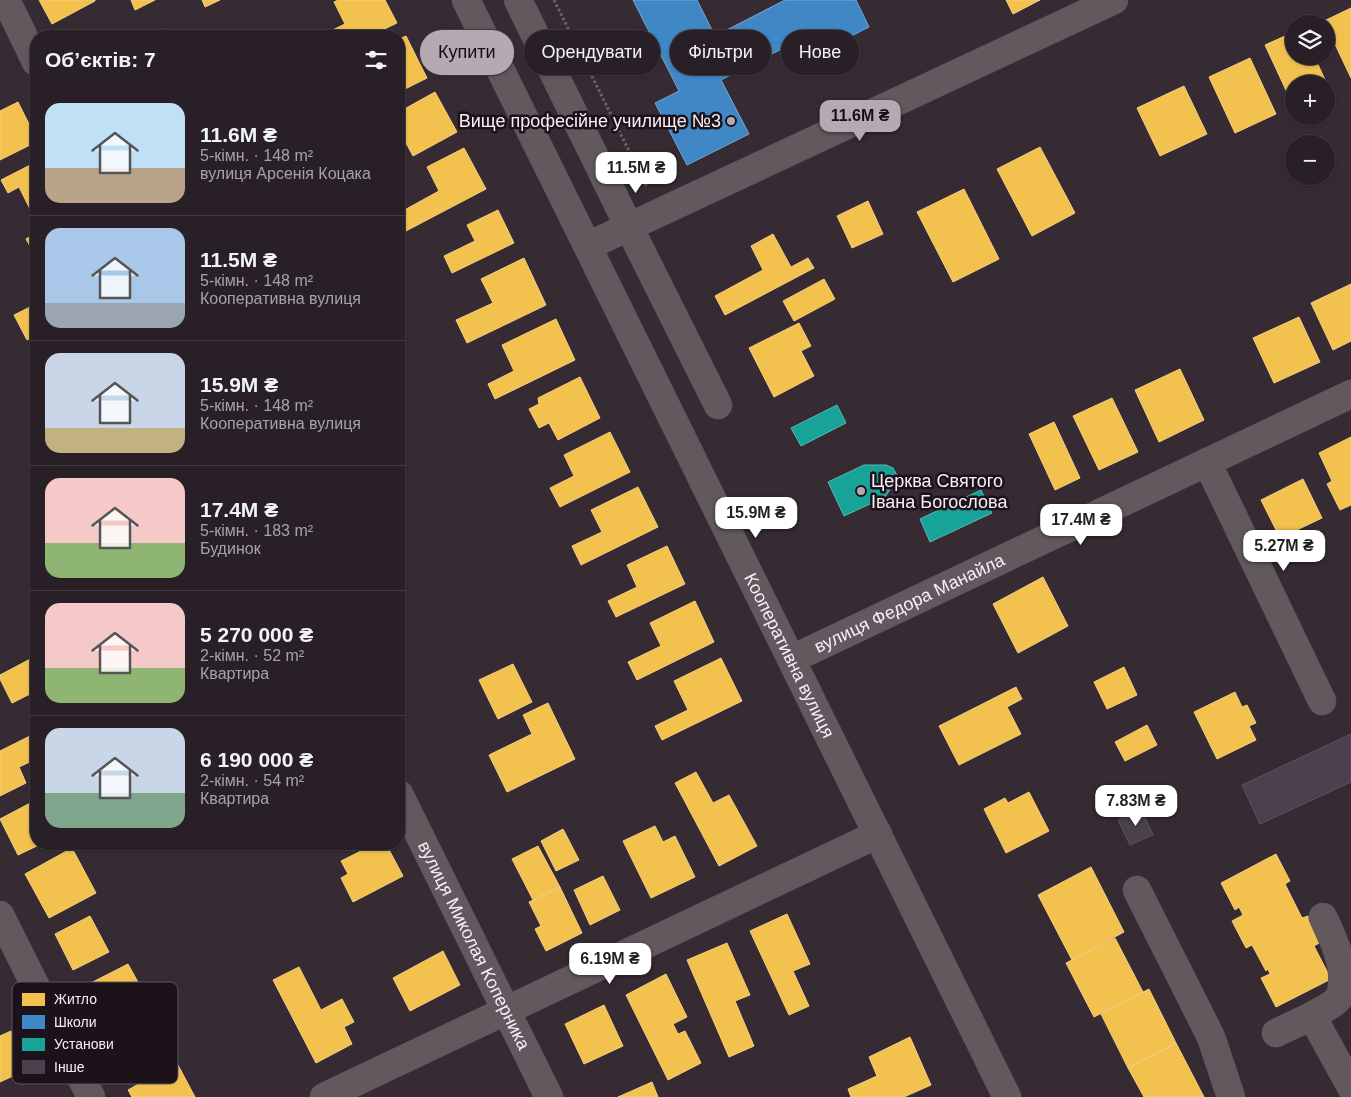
<!DOCTYPE html>
<html lang="uk">
<head>
<meta charset="utf-8">
<style>
  :root { --surface:#282026; --page:#342d32; --text:#f1f3f6; --muted:#a5a3a7; --line:#443e43; --accent:#b6a9b2 }
  body { margin:0; font-family:Helvetica,sans-serif; background:var(--page); color:var(--text); height:100vh; display:flex; flex-direction:column; font-size:19px; white-space:nowrap }
  * { box-sizing:border-box; margin:0 }
  p { font-size:16px; color:var(--muted) }
  .icon { flex:none; width:28px; height:28px; fill:none; stroke:currentColor; stroke-width:2; stroke-linecap:round; stroke-linejoin:round }
  .map { position:relative; flex:1; overflow:hidden }
  .side { position:absolute; left:30px; top:30px; width:375px; height:820px; display:flex; flex-direction:column; background:var(--surface); border-radius:20px; box-shadow:0 1px 4px #0004,0 0 0 1px var(--line) }
  .side>* { flex:none }
  .top-card { position:absolute; left:420px; top:30px; width:475px; height:45px; display:flex; gap:10px }
  .tools { position:absolute; left:1285px; top:15px; display:grid; gap:10px }
  .tools a { display:grid; place-items:center; width:50px; height:50px; border-radius:50%; background:var(--surface); box-shadow:0 1px 4px #0004,0 0 0 1px var(--line); font-size:25px }
  .price { position:absolute; translate:-50% -42px; padding:0 11px; border-radius:10px; background:#fff; color:#222; font-size:16px; line-height:32px; filter:drop-shadow(0 1px 2px #0008) }
  .price::after { content:''; position:absolute; left:50%; top:30px; width:15px; height:11px; margin-left:-8px; background:inherit; clip-path:polygon(0 0,100% 0,50% 100%) }
  .price.current { background:var(--accent); color:#111 }
  ul { padding:0; list-style:none }
  li { display:flex; align-items:center; gap:15px; height:125px; padding:0 15px }
  li+li { border-top:1px solid var(--line) }
  li span { display:grid; place-items:center; flex:none; width:140px; height:100px; border-radius:15px; color:#555 }
  li>.icon { margin-inline-start:auto }
  span .icon { width:60px; height:60px; fill:#fffc; stroke-width:1 }
  li b { font-size:21px }
  h2 { display:flex; justify-content:space-between; align-items:center; height:60px; padding:0 15px; font-size:21px }
  .tag { padding:0 18px; border-radius:22px; background:var(--surface); box-shadow:0 1px 4px #0004,0 0 0 1px var(--line); font-size:18px; line-height:45px }
  .tag.current { background:var(--accent); color:#111 }
  .map>svg:first-child { display:block }
</style>
</head>
<body>
<div class="map">
<svg width="1351" height="1097" viewBox="0 0 1351 1097">
  <rect width="100%" height="100%" fill="#362b33"/>
  <path fill="#f2c14e" stroke="#f5ce81" d="M 39,0 L 95,0 L 95,1 L 52,24 Z
    M 131,0 L 155,0 L 135,10 Z
    M 202,0 L 220,0 L 205,7 Z
    M 338,0 L 385,0 L 397,23 L 370,36 L 320,36 L 345,24 L 334,2 Z
    M 1006,0 L 1040,0 L 1013,14 Z
    M 1351,8 L 1351,78 L 1324,21 Z
    M 163,29 L 167,36 L 147,36 Z
    M 1294,32 L 1294,56 L 1314,56 L 1327,84 L 1294,84 L 1294,100 L 1291,101 L 1265,45 Z
    M 406,36 L 427,78 L 399,92 L 399,39 Z
    M 1250,58 L 1276,114 L 1235,133 L 1209,77 Z
    M 1184,86 L 1207,134 L 1160,156 L 1137,108 Z
    M 435,92 L 457,132 L 413,156 L 399,130 L 399,112 Z
    M 18,102 L 36,138 L 36,142 L 0,160 L 0,111 Z
    M 1040,147 L 1075,213 L 1032,236 L 997,169 Z
    M 464,148 L 486,189 L 404,232 L 399,221 L 399,213 L 439,191 L 427,167 Z
    M 36,162 L 36,208 L 31,211 L 19,187 L 8,193 L 1,180 Z
    M 964,189 L 999,259 L 953,282 L 917,212 Z
    M 868,201 L 883,234 L 852,248 L 837,216 Z
    M 498,210 L 514,243 L 452,273 L 444,256 L 475,241 L 467,225 Z
    M 36,233 L 36,245 L 31,248 L 26,239 Z
    M 773,234 L 791,267 L 808,258 L 814,268 L 725,315 L 715,296 L 763,270 L 751,246 Z
    M 524,258 L 546,305 L 467,343 L 456,320 L 493,303 L 481,279 Z
    M 824,279 L 835,299 L 794,321 L 783,301 Z
    M 1351,284 L 1351,341 L 1333,350 L 1311,303 Z
    M 36,304 L 36,335 L 27,340 L 14,315 Z
    M 1299,317 L 1320,362 L 1274,383 L 1253,338 Z
    M 556,319 L 575,360 L 495,399 L 488,384 L 514,371 L 502,345 Z
    M 799,323 L 811,346 L 801,351 L 814,376 L 774,397 L 749,348 Z
    M 1180,369 L 1204,420 L 1159,442 L 1135,390 Z
    M 580,377 L 600,418 L 558,440 L 549,423 L 539,428 L 529,409 L 539,404 L 538,398 Z
    M 1112,398 L 1138,452 L 1099,470 L 1073,416 Z
    M 1054,422 L 1080,478 L 1055,490 L 1029,434 Z
    M 610,432 L 630,472 L 560,507 L 550,488 L 574,476 L 564,455 Z
    M 1351,437 L 1351,505 L 1340,510 L 1327,484 L 1332,481 L 1319,453 Z
    M 1303,479 L 1322,518 L 1280,538 L 1261,500 Z
    M 638,487 L 658,527 L 581,565 L 572,546 L 602,532 L 591,510 Z
    M 667,546 L 685,584 L 616,617 L 608,601 L 637,587 L 627,565 Z
    M 1043,577 L 1068,626 L 1018,653 L 993,604 Z
    M 695,601 L 714,642 L 637,680 L 628,662 L 661,646 L 650,623 Z
    M 36,656 L 36,703 L 35,704 L 30,694 L 12,703 L 0,679 L 0,675 Z
    M 721,658 L 742,701 L 662,740 L 655,726 L 688,710 L 674,681 Z
    M 513,664 L 532,702 L 498,719 L 479,680 Z
    M 1124,667 L 1137,695 L 1107,709 L 1094,682 Z
    M 1016,687 L 1022,699 L 1007,707 L 1021,734 L 959,765 L 939,726 Z
    M 1235,692 L 1242,707 L 1247,705 L 1256,723 L 1249,726 L 1256,740 L 1217,759 L 1194,712 Z
    M 548,703 L 575,759 L 507,792 L 489,755 L 532,734 L 523,715 Z
    M 1147,725 L 1157,745 L 1125,761 L 1115,742 Z
    M 36,733 L 36,759 L 19,767 L 26,783 L 0,796 L 0,751 Z
    M 696,772 L 713,803 L 729,795 L 757,846 L 719,866 L 675,783 Z
    M 1029,792 L 1049,831 L 1006,853 L 984,809 L 1005,798 L 1008,803 Z
    M 36,800 L 36,844 L 41,844 L 18,855 L 0,819 Z
    M 655,826 L 663,842 L 675,836 L 695,877 L 651,898 L 623,841 Z
    M 563,829 L 579,860 L 556,871 L 541,841 Z
    M 375,844 L 386,844 L 403,876 L 353,902 L 341,878 L 348,874 L 341,861 Z
    M 538,846 L 560,887 L 533,900 L 512,859 Z
    M 72,848 L 96,893 L 49,918 L 25,874 Z
    M 1276,854 L 1290,881 L 1285,884 L 1302,918 L 1308,916 L 1321,942 L 1314,946 L 1331,979 L 1276,1007 L 1261,978 L 1270,974 L 1268,969 L 1266,971 L 1252,945 L 1246,948 L 1232,921 L 1243,915 L 1239,907 L 1235,910 L 1221,883 Z
    M 1091,867 L 1124,932 L 1072,960 L 1038,895 Z
    M 603,876 L 620,910 L 590,925 L 574,890 Z
    M 560,887 L 582,933 L 546,951 L 535,929 L 541,926 L 529,902 Z
    M 787,914 L 810,964 L 793,971 L 809,1006 L 789,1015 L 750,931 Z
    M 90,916 L 109,952 L 73,970 L 55,934 Z
    M 1115,938 L 1143,992 L 1094,1017 L 1066,963 Z
    M 727,943 L 750,995 L 735,1001 L 754,1046 L 729,1057 L 687,960 Z
    M 443,951 L 460,985 L 410,1011 L 393,978 Z
    M 128,964 L 139,984 L 126,990 L 136,1010 L 100,1029 L 79,989 Z
    M 299,967 L 321,1010 L 342,999 L 354,1022 L 344,1027 L 352,1044 L 316,1063 L 273,980 Z
    M 666,974 L 687,1017 L 673,1024 L 678,1034 L 685,1031 L 701,1063 L 668,1080 L 626,995 Z
    M 1149,989 L 1176,1043 L 1128,1068 L 1101,1014 Z
    M 604,1005 L 623,1046 L 584,1064 L 565,1024 Z
    M 11,1031 L 28,1069 L 0,1082 L 0,1036 Z
    M 161,1033 L 195,1097 L 132,1097 L 128,1090 L 144,1081 L 128,1050 Z
    M 910,1037 L 931,1085 L 904,1097 L 851,1097 L 848,1089 L 877,1076 L 869,1057 Z
    M 1176,1043 L 1204,1097 L 1144,1097 L 1128,1068 Z
    M 652,1082 L 658,1097 L 618,1097 Z"/>
  <path fill="#3f88c5" stroke="#77a6d4" d="M 633,0 L 697,0 L 715,36 L 785,0 L 856,0 L 869,27 L 810,57 L 801,39 L 721,80 L 749,134 L 687,165 L 655,103 L 679,91 Z"/>
  <path fill="#17a398" stroke="#5bb9b4" d="M 837,405 L 846,423 L 801,446 L 791,428 Z
    M 864,465 L 886,465 L 893,468 L 897,475 L 895,482 L 885,497 L 844,516 L 828,482 Z
    M 981,490 L 992,513 L 930,542 L 920,519 Z"/>
  <path fill="#4b414e" stroke="#5c555d" d="M 1351,734 L 1351,782 L 1260,824 L 1242,785 Z
    M 1141,809 L 1153,835 L 1130,845 L 1118,820 Z"/>
  <g fill="none" stroke-linecap="round" stroke-linejoin="round">
    <g stroke="#51474f" stroke-width="29">
      <g id="minor">
        <path d="M 6,0 L 36,62"/>
        <path id="s1" d="M 466,0 L 1007,1097"/>
        <path d="M 518,0 L 629,227 L 718,405"/>
        <path d="M 588,246 L 1114,0"/>
        <path d="M 1207,462 L 1322,701"/>
        <path id="s2" d="M 792,659 L 1351,394"/>
        <path id="s3" d="M 399,794 L 549,1097"/>
        <path d="M 1137,890 L 1211,1037 L 1231,1097"/>
        <path d="M 0,915 L 91,1097"/>
        <path d="M 1323,917 C 1334,940 1351,976 1338,999 C 1332,1006 1320,1011 1312,1016 L 1351,1087"/>
        <path d="M 1276,1033 L 1312,1016"/>
        <path d="M 324,1097 L 878,834"/>
      </g>
    </g>
    <path stroke="#6c656a" stroke-width="3" stroke-dasharray="2.5 2.5" stroke-linecap="butt" d="M 554,0 L 647,187"/>
    <use href="#minor" stroke="#62595f" stroke-width="28"/>
  </g>
  <g fill="#b6a9b2" stroke="#1c1219" stroke-width="2">
    <circle cx="731" cy="121" r="5"/>
    <circle cx="861" cy="491" r="5"/>
  </g>
  <g text-anchor="middle" stroke-width="5" stroke-linejoin="round" paint-order="stroke">
    <g font-size="18" fill="#fbedf7" stroke="#1c1219" text-anchor="end">
      <text x="721" y="127">Вище професійне училище №3</text>
      <text x="871" y="487" text-anchor="start">Церква Святого<tspan x="871" dy="21">Івана Богослова</tspan></text>
    </g>
    <g font-size="18" fill="#fbedf7" stroke="#1c1219">
      <text dy="6" stroke="none"><textPath href="#s2" startOffset="130">вулиця Федора Манайла</textPath></text>
      <text dy="6" stroke="none"><textPath href="#s1" startOffset="731">Кооперативна вулиця</textPath></text>
      <text dy="6" stroke="none"><textPath href="#s3" startOffset="169">вулиця Миколая Коперника</textPath></text>
    </g>
  </g>
  <rect x="12" y="982" width="166" height="102" rx="8" fill="#1c1219" stroke="#5f545c" stroke-width="1"/>
  <rect x="22" y="993" width="23" height="13" fill="#f2c14e"/>
  <rect x="22" y="1015" width="23" height="14" fill="#3f88c5"/>
  <rect x="22" y="1038" width="23" height="13" fill="#17a398"/>
  <rect x="22" y="1060" width="23" height="14" fill="#4b414e"/>
  <g font-size="14" fill="#fbedf7">
    <text x="54" y="1004">Житло</text>
    <text x="54" y="1027">Школи</text>
    <text x="54" y="1049">Установи</text>
    <text x="54" y="1072">Інше</text>
  </g>
</svg>
<div class="tools">
<a><svg class="icon" aria-label="layers" viewBox="0 0 24 24"><path d="M12 4l9 5-9 5-9-5zM3 14l9 5 9-5"/></svg></a>
<a>+</a>
<a>−</a>
</div>
<b class="price current" style="left:860px;top:142px">11.6M ₴</b>
<b class="price" style="left:636px;top:194px">11.5M ₴</b>
<b class="price" style="left:756px;top:539px">15.9M ₴</b>
<b class="price" style="left:1081px;top:546px">17.4M ₴</b>
<b class="price" style="left:1284px;top:572px">5.27M ₴</b>
<b class="price" style="left:1136px;top:827px">7.83M ₴</b>
<b class="price" style="left:610px;top:985px">6.19M ₴</b>
<div class="top-card">
<a class="tag current">Купити</a>
<a class="tag">Орендувати</a>
<a class="tag">Фільтри</a>
<a class="tag">Нове</a>
</div>
<section class="side">
<h2>Об’єктів: 7<svg class="icon" aria-label="filters" viewBox="0 0 24 24"><path d="M4 7h16M4 17h16"/><circle cx="9" cy="7" r="2"/><circle cx="15" cy="17" r="2"/></svg></h2>
<ul>
<li><span style="background:linear-gradient(#bfe0f5 65%,#b9a48a 0)"><svg class="icon" aria-label="home" viewBox="0 0 24 24"><path d="M3 11l9-7 9 7M6 9v11h12V9"/></svg></span><div><b>11.6M ₴</b><p>5-кімн. · 148 m²</p><p>вулиця Арсенія Коцака</p></div></li>
<li><span style="background:linear-gradient(#a9c7e8 75%,#9aa5b1 0)"><svg class="icon" aria-label="home" viewBox="0 0 24 24"><path d="M3 11l9-7 9 7M6 9v11h12V9"/></svg></span><div><b>11.5M ₴</b><p>5-кімн. · 148 m²</p><p>Кооперативна вулиця</p></div></li>
<li><span style="background:linear-gradient(#c9d6e8 75%,#c2b280 0)"><svg class="icon" aria-label="home" viewBox="0 0 24 24"><path d="M3 11l9-7 9 7M6 9v11h12V9"/></svg></span><div><b>15.9M ₴</b><p>5-кімн. · 148 m²</p><p>Кооперативна вулиця</p></div></li>
<li><span style="background:linear-gradient(#f6c9c9 65%,#8fb573 0)"><svg class="icon" aria-label="home" viewBox="0 0 24 24"><path d="M3 11l9-7 9 7M6 9v11h12V9"/></svg></span><div><b>17.4M ₴</b><p>5-кімн. · 183 m²</p><p>Будинок</p></div></li>
<li><span style="background:linear-gradient(#f6c9c9 65%,#8fb573 0)"><svg class="icon" aria-label="home" viewBox="0 0 24 24"><path d="M3 11l9-7 9 7M6 9v11h12V9"/></svg></span><div><b>5 270 000 ₴</b><p>2-кімн. · 52 m²</p><p>Квартира</p></div></li>
<li><span style="background:linear-gradient(#c9d6e8 65%,#7fa58c 0)"><svg class="icon" aria-label="home" viewBox="0 0 24 24"><path d="M3 11l9-7 9 7M6 9v11h12V9"/></svg></span><div><b>6 190 000 ₴</b><p>2-кімн. · 54 m²</p><p>Квартира</p></div></li>
</ul>
</section>
</div>
</body>
</html>
